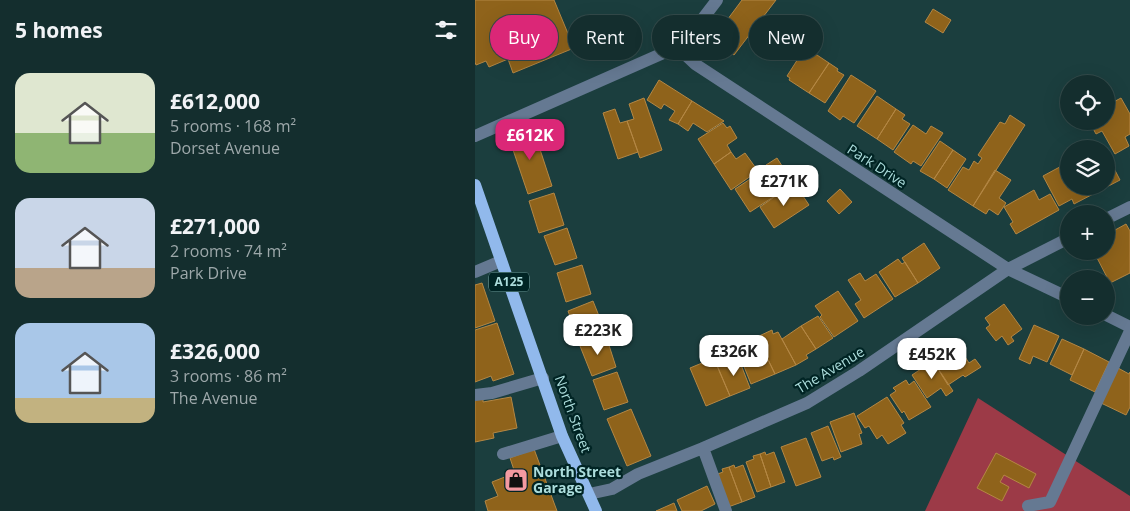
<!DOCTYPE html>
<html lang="en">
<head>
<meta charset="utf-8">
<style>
  :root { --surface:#142e2e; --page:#1d3636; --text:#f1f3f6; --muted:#9da8aa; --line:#334a4a; --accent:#db2777 }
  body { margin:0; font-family:"Open Sans",sans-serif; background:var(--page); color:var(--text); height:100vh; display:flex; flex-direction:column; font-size:19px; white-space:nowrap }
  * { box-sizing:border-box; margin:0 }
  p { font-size:16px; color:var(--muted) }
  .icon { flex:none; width:28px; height:28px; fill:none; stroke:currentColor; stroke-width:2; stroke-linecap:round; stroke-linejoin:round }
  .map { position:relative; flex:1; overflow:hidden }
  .side { display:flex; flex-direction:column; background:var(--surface); width:475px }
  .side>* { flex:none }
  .hud { position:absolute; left:15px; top:15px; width:475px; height:45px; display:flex; gap:10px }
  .tools { position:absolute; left:585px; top:75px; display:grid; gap:10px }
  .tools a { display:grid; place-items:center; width:55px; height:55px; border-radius:50%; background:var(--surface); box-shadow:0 5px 20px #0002,0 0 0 1px var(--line); font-size:25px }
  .price { position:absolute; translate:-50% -42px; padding:0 11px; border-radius:10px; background:#fff; color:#222; font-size:16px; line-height:32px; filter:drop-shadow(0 1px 2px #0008) }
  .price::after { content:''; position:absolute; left:50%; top:30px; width:15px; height:11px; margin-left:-8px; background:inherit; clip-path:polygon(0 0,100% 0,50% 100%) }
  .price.on { background:var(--accent); color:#fff }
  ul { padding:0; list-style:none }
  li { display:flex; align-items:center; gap:15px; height:125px; padding:0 15px }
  li span { display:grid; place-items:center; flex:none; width:140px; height:100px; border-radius:15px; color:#555 }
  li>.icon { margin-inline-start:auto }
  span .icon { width:60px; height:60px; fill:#fffc; stroke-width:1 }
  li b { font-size:21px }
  h2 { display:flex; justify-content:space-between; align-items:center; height:60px; padding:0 15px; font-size:21px }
  .tag { padding:0 18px; border-radius:22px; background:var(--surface); box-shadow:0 5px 20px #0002,0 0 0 1px var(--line); font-size:18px; line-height:45px }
  .tag.on { background:var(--accent); color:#fff }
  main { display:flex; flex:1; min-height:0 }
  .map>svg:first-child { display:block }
</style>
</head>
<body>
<main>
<section class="side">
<h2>5 homes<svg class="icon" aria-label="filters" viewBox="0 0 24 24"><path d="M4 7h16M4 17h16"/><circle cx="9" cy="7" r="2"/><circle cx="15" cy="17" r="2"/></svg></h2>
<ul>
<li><span style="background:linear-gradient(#dfe7d0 60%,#8fb573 0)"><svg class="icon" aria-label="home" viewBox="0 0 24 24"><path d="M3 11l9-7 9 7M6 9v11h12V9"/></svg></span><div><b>£612,000</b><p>5 rooms · 168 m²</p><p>Dorset Avenue</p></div></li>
<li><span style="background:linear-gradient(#c9d6e8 70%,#b9a48a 0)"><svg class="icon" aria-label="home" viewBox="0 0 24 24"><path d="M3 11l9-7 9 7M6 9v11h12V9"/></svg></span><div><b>£271,000</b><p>2 rooms · 74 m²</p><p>Park Drive</p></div></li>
<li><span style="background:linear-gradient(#a9c7e8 75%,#c2b280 0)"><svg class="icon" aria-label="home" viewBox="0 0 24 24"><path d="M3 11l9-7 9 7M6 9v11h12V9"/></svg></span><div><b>£326,000</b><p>3 rooms · 86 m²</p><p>The Avenue</p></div></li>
</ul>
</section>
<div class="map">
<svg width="655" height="511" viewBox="0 0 655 511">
  <rect width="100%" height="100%" fill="#1b3e3e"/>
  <path fill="#9c3a47" d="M 503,398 L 655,496 L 655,511 L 450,511 Z"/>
  <path fill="#8f631b" stroke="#b48744" d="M 0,0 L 79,0 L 99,48 L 38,73 L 33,59 L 14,67 L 11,61 L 1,65 L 0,62 Z
    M 267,0 L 301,0 L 259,55 L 238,39 Z
    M 458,9 L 476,20 L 468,33 L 450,22 Z
    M 337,37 L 346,42 L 339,53 L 354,63 L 334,93 L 314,80 L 315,78 L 312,76 Z
    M 354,63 L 363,69 L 362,71 L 369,75 L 350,103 L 334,93 Z
    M 376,75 L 401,91 L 379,123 L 368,116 L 365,120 L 353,111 Z
    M 184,80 L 217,101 L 203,124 L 194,120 L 200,111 L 189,104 L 186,109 L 172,100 Z
    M 402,96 L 421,109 L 402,139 L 382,126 Z
    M 169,98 L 187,150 L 165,158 L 152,121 L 159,119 L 154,104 Z
    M 646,98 L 655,114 L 655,134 L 650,137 L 654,146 L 640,154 L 627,131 L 621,134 L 614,121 L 631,121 L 631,106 Z
    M 217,101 L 249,121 L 232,132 L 218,123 L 213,131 L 203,124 Z
    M 140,109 L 145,123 L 152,121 L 163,152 L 143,159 L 128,113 Z
    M 421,109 L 430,115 L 427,119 L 435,124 L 418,150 L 402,139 Z
    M 535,115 L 550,125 L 498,206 L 473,190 L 488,167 L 494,170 L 499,161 L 503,164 L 507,158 L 503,155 L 525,122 L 530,124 Z
    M 248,123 L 252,128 L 255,126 L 262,138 L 252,145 L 256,152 L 239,164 L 223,139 Z
    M 438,125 L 451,134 L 456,126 L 468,133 L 446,166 L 438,161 L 436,164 L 419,152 Z
    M 58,128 L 77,186 L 53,194 L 33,135 Z
    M 465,141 L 478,150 L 459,179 L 445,171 Z
    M 478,150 L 491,159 L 472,188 L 459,179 Z
    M 256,152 L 261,159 L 270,153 L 283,171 L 256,190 L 239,164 Z
    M 631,153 L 645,180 L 622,192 L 619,186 L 631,186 Z
    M 302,158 L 314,177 L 308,181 L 312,188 L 275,212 L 260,189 L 286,172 L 288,175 L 294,170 L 291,165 Z
    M 594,162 L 594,186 L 619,186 L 622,192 L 599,204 L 597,199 L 584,206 L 568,176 Z
    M 520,170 L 536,180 L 524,198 L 531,203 L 523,215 L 514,209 L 511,214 L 498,206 Z
    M 312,188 L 317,194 L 324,190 L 334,205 L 299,228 L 285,207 Z
    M 365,189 L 377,202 L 364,214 L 352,201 Z
    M 559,190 L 564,200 L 575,194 L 584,210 L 541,234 L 535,224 L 538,222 L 529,207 Z
    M 79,193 L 89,225 L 64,233 L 54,201 Z
    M 651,224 L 655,231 L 655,273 L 635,283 L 620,254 L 623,251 L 631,251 L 631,235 Z
    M 92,228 L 102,258 L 80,265 L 69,236 Z
    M 449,243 L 465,268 L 443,283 L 427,258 Z
    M 423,259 L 427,264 L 430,262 L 443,283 L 420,297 L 404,272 Z
    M 107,265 L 116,294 L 91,302 L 82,273 Z
    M 385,273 L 390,281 L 401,274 L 418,299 L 389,318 L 380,304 L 386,300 L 373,280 Z
    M 7,283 L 20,321 L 0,328 L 0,285 Z
    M 363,291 L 383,321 L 359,337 L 345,317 L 347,315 L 340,306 Z
    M 118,301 L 130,331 L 104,341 L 93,311 Z
    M 529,304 L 547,329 L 536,337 L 539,341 L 533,345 L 527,336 L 521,341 L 511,328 L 515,325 L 510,318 Z
    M 343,316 L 358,338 L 341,349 L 326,326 Z
    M 22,323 L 39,374 L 18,381 L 16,376 L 0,382 L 0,330 Z
    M 559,325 L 584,336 L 572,362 L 558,356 L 555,364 L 544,359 Z
    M 326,326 L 341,349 L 331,355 L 333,358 L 321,365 L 307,339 Z
    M 297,330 L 298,334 L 303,332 L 321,365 L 300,374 L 282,337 Z
    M 131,336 L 141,367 L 117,376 L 105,346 Z
    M 587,339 L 609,349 L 597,375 L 575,364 Z
    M 285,343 L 300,374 L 276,384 L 266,359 L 270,358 L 267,349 Z
    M 482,344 L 494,363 L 500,359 L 506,367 L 490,377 L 488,375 L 473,385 L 458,361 Z
    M 609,349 L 634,362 L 620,392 L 595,380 Z
    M 263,357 L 275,388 L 255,396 L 242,366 Z
    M 239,358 L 255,396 L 231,406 L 215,368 Z
    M 458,361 L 478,391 L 471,396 L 466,388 L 452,398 L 437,375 Z
    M 643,368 L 654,374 L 655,372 L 655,407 L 651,415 L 626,403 Z
    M 142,372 L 153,402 L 129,410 L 118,380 Z
    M 431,380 L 434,385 L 439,381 L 456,407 L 434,420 L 429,411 L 427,413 L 415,395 L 421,391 L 418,388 Z
    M 36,397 L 42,428 L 18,433 L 19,438 L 0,442 L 0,400 L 8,399 L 8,402 Z
    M 412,397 L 429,423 L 426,425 L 431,433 L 413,444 L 407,435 L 402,439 L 394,426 L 390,428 L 382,416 Z
    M 156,409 L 176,456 L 152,466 L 132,419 Z
    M 379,413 L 387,433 L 384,434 L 387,444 L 366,452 L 355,422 Z
    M 353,426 L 366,457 L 359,460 L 358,457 L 347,461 L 336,433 Z
    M 331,438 L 346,477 L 321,486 L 306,447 Z
    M 59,449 L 82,511 L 13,511 L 10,501 L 23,496 L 17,482 L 40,473 L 35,458 Z
    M 290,452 L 291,455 L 299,452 L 310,482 L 296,487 L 285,454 Z
    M 521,453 L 561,474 L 554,488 L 529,475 L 525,482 L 534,487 L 527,501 L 502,488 Z
    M 285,454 L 296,487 L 282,492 L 271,462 L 279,459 L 278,456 Z
    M 259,465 L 260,468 L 268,465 L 280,497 L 267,502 L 254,467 Z
    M 254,467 L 267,502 L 253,507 L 240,475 L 248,472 L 247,469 Z
    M 232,486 L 240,504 L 226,511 L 207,511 L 202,500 Z
    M 199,503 L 202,511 L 181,511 Z"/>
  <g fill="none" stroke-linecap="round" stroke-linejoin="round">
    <path stroke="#657992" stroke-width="12" d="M 202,47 L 220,64 L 533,269 L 594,298
      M 0,136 L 202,47 L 216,34 L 242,0
      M 631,219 L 655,207
      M 0,272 L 26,261
      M 631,315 L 655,327
      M 0,395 L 17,393 L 68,378
      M 228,448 L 251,511
      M 28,454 L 87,436
      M 114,494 L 137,489 L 163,474 L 228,448 L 332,403 L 384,371 L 533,269 L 594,238
      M 553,506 L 575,502 L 655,331"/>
    <path stroke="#91b9ec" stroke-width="12" d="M 0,185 L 87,436 L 121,511"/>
  </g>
  <defs>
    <g id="shop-square" transform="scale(1.25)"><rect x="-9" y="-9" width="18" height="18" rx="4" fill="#f49aa1" stroke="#002424"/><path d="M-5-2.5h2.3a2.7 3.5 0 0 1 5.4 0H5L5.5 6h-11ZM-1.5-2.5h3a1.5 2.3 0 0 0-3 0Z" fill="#111"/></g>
  </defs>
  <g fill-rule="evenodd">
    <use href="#shop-square" x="41" y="480"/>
  </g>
  <g text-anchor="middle" stroke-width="4.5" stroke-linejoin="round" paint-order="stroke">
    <rect fill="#002424" stroke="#78a6a5" stroke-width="1" x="14" y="272.5" width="40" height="19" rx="4"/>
    <g font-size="12" font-weight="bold" fill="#acdddc">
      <text x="34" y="286">A125</text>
    </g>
    <g font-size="14" fill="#acdddc" stroke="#002424">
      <text transform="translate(402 166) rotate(33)" y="5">Park Drive</text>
      <text transform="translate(355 370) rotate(-31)" y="5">The Avenue</text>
      <text transform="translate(98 414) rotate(70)" y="5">North Street</text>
    </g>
    <g font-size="14" font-weight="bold" fill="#acdddc" stroke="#002424" text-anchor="start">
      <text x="58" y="477">North Street<tspan x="58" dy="16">Garage</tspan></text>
    </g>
  </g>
</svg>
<div class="tools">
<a><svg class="icon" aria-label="locate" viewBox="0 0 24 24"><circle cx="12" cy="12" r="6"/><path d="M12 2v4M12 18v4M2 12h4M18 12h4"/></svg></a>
<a><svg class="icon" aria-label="layers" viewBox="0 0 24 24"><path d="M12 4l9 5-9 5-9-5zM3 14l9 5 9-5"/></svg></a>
<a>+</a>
<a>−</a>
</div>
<b class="price on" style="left:55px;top:161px">£612K</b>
<b class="price" style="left:309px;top:207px">£271K</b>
<b class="price" style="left:123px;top:356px">£223K</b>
<b class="price" style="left:259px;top:377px">£326K</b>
<b class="price" style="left:457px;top:380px">£452K</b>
<div class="hud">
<a class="tag on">Buy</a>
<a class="tag">Rent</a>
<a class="tag">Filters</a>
<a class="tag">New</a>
</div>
</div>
</main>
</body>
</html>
